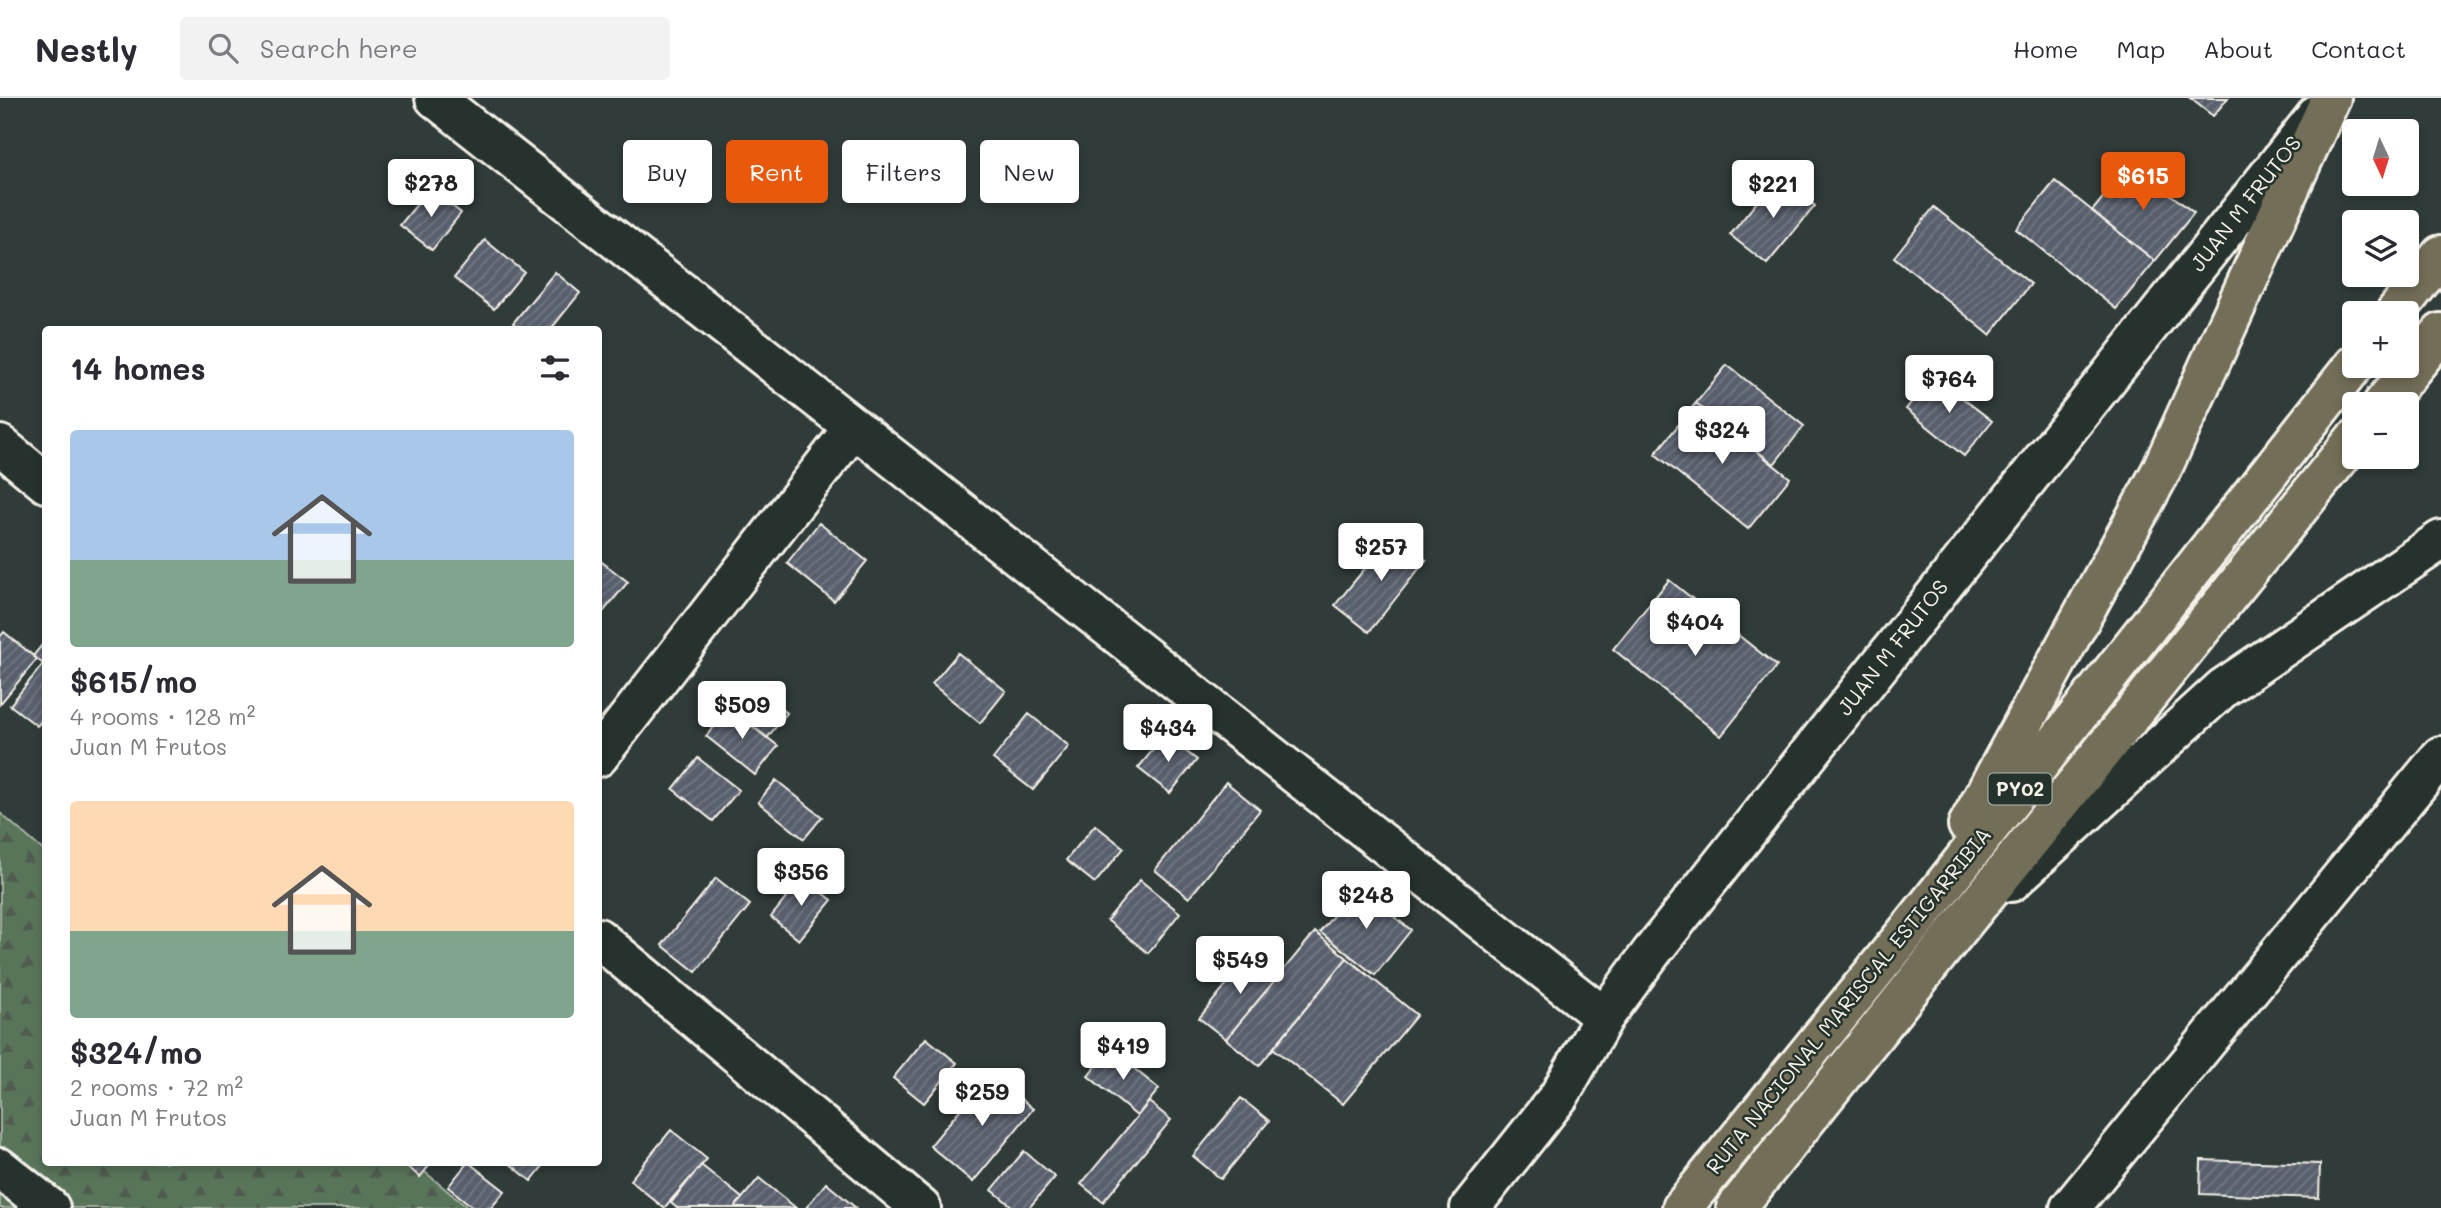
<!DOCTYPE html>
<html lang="en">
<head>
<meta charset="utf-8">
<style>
  :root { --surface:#fff; --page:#f2f2f3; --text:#2b2b33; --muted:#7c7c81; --line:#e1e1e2; --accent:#ea580c }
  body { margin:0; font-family:Mali,sans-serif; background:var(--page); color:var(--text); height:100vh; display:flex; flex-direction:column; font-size:26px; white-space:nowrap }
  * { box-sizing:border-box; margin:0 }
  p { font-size:23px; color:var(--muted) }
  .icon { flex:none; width:38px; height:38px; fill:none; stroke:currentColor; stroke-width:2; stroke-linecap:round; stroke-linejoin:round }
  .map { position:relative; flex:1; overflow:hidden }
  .drawer { position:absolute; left:42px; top:228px; width:560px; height:840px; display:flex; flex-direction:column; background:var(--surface); border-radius:7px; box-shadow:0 4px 10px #0003 }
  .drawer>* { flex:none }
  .guide { position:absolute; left:623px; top:42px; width:665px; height:63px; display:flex; gap:14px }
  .needle { width:46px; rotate:176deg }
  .tools { position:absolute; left:2342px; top:21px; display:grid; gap:14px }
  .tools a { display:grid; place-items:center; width:77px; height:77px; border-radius:7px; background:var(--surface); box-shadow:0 4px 10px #0003; font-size:35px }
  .price { position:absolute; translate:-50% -60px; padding:0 16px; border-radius:7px; background:#fff; color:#222; font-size:23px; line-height:46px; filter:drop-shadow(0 2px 4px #0008) }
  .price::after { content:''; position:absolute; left:50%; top:42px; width:21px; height:16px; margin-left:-10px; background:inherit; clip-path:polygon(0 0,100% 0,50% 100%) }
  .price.selected { background:var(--accent); color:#fff }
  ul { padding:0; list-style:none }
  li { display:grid; align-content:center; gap:14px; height:371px; padding:0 28px }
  li span { display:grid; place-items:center; height:217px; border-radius:7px; color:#555 }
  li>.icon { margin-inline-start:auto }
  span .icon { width:126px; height:126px; fill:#fffc; stroke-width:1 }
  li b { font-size:30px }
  h2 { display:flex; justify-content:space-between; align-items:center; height:84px; padding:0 28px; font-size:30px }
  .pill { padding:0 24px; border-radius:7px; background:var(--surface); box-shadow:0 4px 10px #0003; font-size:24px; line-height:63px }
  .pill.selected { background:var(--accent); color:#fff }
  header { display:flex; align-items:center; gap:42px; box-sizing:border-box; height:98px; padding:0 35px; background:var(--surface); border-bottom:2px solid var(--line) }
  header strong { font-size:33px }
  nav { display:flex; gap:38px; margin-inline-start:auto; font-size:24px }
  .search { width:490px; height:63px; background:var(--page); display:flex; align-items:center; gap:18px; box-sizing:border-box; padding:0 24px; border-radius:7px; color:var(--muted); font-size:26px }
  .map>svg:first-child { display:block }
</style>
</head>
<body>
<header>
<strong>Nestly</strong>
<div class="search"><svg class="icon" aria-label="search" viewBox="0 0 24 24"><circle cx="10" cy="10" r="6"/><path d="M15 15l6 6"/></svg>Search here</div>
<nav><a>Home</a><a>Map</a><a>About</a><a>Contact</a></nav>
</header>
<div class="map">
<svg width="2441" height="1110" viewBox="0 0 2441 1110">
  <defs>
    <pattern id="forest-firs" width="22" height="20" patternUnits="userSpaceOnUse" patternTransform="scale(1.75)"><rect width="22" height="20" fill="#59745a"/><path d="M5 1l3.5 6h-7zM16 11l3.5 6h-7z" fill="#505c4f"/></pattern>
    <pattern id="building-hatch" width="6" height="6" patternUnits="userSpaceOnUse" patternTransform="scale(1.75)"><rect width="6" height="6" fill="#58606d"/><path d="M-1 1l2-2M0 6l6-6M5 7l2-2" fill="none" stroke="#717782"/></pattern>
  </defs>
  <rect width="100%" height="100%" fill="#303c3a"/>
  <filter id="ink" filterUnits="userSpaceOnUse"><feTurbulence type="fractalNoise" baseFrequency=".0143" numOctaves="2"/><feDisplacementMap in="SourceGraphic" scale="14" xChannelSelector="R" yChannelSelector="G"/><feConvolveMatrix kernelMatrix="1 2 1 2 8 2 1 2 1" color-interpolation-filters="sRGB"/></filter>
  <g filter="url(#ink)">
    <path fill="url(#forest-firs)" stroke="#a6b2a1" stroke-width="2" d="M 0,715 L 45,754 L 46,1064 L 413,1064 L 468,1110 L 0,1110 Z"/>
    <path fill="url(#building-hatch)" stroke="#f4f1e8" stroke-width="2" d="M 2190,0 L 2228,0 L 2213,18 Z
      M 2131,65 L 2194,115 L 2155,163 L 2092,113 Z
      M 1778,78 L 1815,108 L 1767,166 L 1730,137 Z
      M 2055,83 L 2155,163 L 2116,211 L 2016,131 Z
      M 430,90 L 461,115 L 432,152 L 400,127 Z
      M 1934,109 L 2031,186 L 1990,237 L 1894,159 Z
      M 485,142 L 524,174 L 494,211 L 454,180 Z
      M 555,174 L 580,195 L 551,231 L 520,231 L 513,225 Z
      M 1727,267 L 1804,328 L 1774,366 L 1696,305 Z
      M 1933,277 L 1992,323 L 1964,358 L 1906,311 Z
      M 1696,305 L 1790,380 L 1748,431 L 1655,356 Z
      M 819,425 L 867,463 L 834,503 L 787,465 Z
      M 1393,436 L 1426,462 L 1369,534 L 1335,507 Z
      M 598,461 L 628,484 L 598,520 Z
      M 1669,482 L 1777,568 L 1721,638 L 1613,551 Z
      M 4,534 L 37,561 L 0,606 L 0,539 Z
      M 46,542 L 46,568 L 33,558 Z
      M 958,555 L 1006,593 L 980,625 L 932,586 Z
      M 43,566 L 46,568 L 46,618 L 37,628 L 10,607 Z
      M 759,593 L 787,615 L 767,640 L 739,618 Z
      M 730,610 L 778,648 L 755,677 L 706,638 Z
      M 1029,616 L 1069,648 L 1033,692 L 993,661 Z
      M 1165,637 L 1197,662 L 1170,695 L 1138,670 Z
      M 698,660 L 739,692 L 713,723 L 673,691 Z
      M 776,682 L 822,719 L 804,741 L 758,704 Z
      M 1226,684 L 1260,712 L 1189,800 L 1155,772 Z
      M 1095,727 L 1124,750 L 1095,785 L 1066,762 Z
      M 803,779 L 832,802 L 799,842 L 771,819 Z
      M 716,780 L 750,807 L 696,874 L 662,847 Z
      M 1140,782 L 1180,815 L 1148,855 L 1107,822 Z
      M 1356,789 L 1411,832 L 1375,877 L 1320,834 Z
      M 1315,834 L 1347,860 L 1259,968 L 1226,941 Z
      M 1253,854 L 1280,876 L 1226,941 L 1199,920 Z
      M 1347,860 L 1417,917 L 1343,1006 L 1273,950 Z
      M 926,940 L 957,965 L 924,1005 L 893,980 Z
      M 1110,951 L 1159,991 L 1137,1018 L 1088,978 Z
      M 990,975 L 1033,1011 L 973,1084 L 930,1048 Z
      M 1241,1000 L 1269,1023 L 1221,1081 L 1193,1058 Z
      M 1149,1004 L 1171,1022 L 1103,1104 L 1081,1086 Z
      M 671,1032 L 707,1061 L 664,1110 L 630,1082 Z
      M 1024,1053 L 1055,1079 L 1029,1110 L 1014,1110 L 992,1092 Z
      M 2201,1062 L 2320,1066 L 2319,1100 L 2200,1096 Z
      M 402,1064 L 432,1064 L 420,1079 Z
      M 468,1064 L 505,1093 L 491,1110 L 474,1110 L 448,1089 Z
      M 508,1064 L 546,1064 L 531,1083 Z
      M 701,1067 L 742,1100 L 734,1110 L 677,1110 L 671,1105 Z
      M 759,1080 L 796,1110 L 734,1110 Z
      M 826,1085 L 856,1110 L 806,1110 Z"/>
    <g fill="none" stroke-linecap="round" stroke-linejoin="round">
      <g stroke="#f4f1e8" stroke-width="44">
        <path id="street" d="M 435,0 L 1604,919
          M 0,347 L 46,385
          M 598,659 L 854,329
          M 598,840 L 921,1110
          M 0,1070 L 50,1110
          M 1470,1110 L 1559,998 L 1604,919 L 1651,855 L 2316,18
          M 2070,1110 L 2441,658"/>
      </g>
      <g stroke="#f4f1e8" stroke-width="44">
        <path id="secondary" d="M 2011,784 L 2223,590 L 2441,442"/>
      </g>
      <g stroke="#f4f1e8" stroke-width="44">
        <path id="highway" d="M 2395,215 L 2441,157
          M 2383,306 L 2441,235
          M 1968,727 L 2161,373 L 2331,0
          M 1682,1110 L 1915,824 L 2354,267
          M 1736,1110 L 1951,840 L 2354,342"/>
      </g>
      <use href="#street" stroke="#26332d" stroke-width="38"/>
      <use href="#secondary" stroke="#26332d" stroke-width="38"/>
      <use href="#highway" stroke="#726e59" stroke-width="38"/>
    </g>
  </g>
  <g text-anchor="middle" stroke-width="5" stroke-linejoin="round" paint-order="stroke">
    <rect fill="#26332d" stroke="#b6b8b0" stroke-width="2" x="1988.5" y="675.5" width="63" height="31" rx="5"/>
    <g font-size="19" font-weight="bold" fill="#f4f1e8">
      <text x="2020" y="698">PY02</text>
    </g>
    <g font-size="21" fill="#f4f1e8" stroke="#26332d">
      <text transform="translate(2246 106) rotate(-52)" y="7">JUAN M FRUTOS</text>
      <text transform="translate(1893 550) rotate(-52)" y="7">JUAN M FRUTOS</text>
      <text transform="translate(1849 903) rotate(-51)" y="7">RUTA NACIONAL MARISCAL ESTIGARRIBIA</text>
    </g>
  </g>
</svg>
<div class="tools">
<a><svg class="needle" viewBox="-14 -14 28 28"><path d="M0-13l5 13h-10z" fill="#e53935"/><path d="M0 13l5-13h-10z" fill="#7c7c81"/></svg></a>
<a><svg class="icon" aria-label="layers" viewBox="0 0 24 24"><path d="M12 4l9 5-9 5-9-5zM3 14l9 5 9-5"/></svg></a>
<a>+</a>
<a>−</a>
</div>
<b class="price selected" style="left:2143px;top:114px">$615</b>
<b class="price" style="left:431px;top:121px">$278</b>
<b class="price" style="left:1773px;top:122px">$221</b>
<b class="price" style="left:1949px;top:317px">$764</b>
<b class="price" style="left:1722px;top:368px">$324</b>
<b class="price" style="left:1381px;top:485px">$257</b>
<b class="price" style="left:1695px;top:560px">$404</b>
<b class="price" style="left:742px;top:643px">$509</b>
<b class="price" style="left:1168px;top:666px">$434</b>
<b class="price" style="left:801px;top:810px">$356</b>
<b class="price" style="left:1366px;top:833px">$248</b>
<b class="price" style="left:1240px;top:898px">$549</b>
<b class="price" style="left:1123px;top:984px">$419</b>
<b class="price" style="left:982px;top:1030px">$259</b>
<div class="guide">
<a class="pill">Buy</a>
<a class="pill selected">Rent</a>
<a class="pill">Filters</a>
<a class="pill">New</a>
</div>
<section class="drawer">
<h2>14 homes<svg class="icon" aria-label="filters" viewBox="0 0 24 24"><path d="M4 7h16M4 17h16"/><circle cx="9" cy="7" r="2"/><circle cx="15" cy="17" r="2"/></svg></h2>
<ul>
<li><span style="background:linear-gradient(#a9c7e8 60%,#7fa58c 0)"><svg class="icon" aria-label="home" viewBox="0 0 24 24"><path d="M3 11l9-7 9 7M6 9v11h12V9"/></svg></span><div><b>$615/mo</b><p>4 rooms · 128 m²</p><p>Juan M Frutos</p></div></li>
<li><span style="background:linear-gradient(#ffd9b3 60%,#7fa58c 0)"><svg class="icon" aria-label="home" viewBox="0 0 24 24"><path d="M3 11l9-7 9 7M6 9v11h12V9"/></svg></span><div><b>$324/mo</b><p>2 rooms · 72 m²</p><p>Juan M Frutos</p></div></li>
</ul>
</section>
</div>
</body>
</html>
